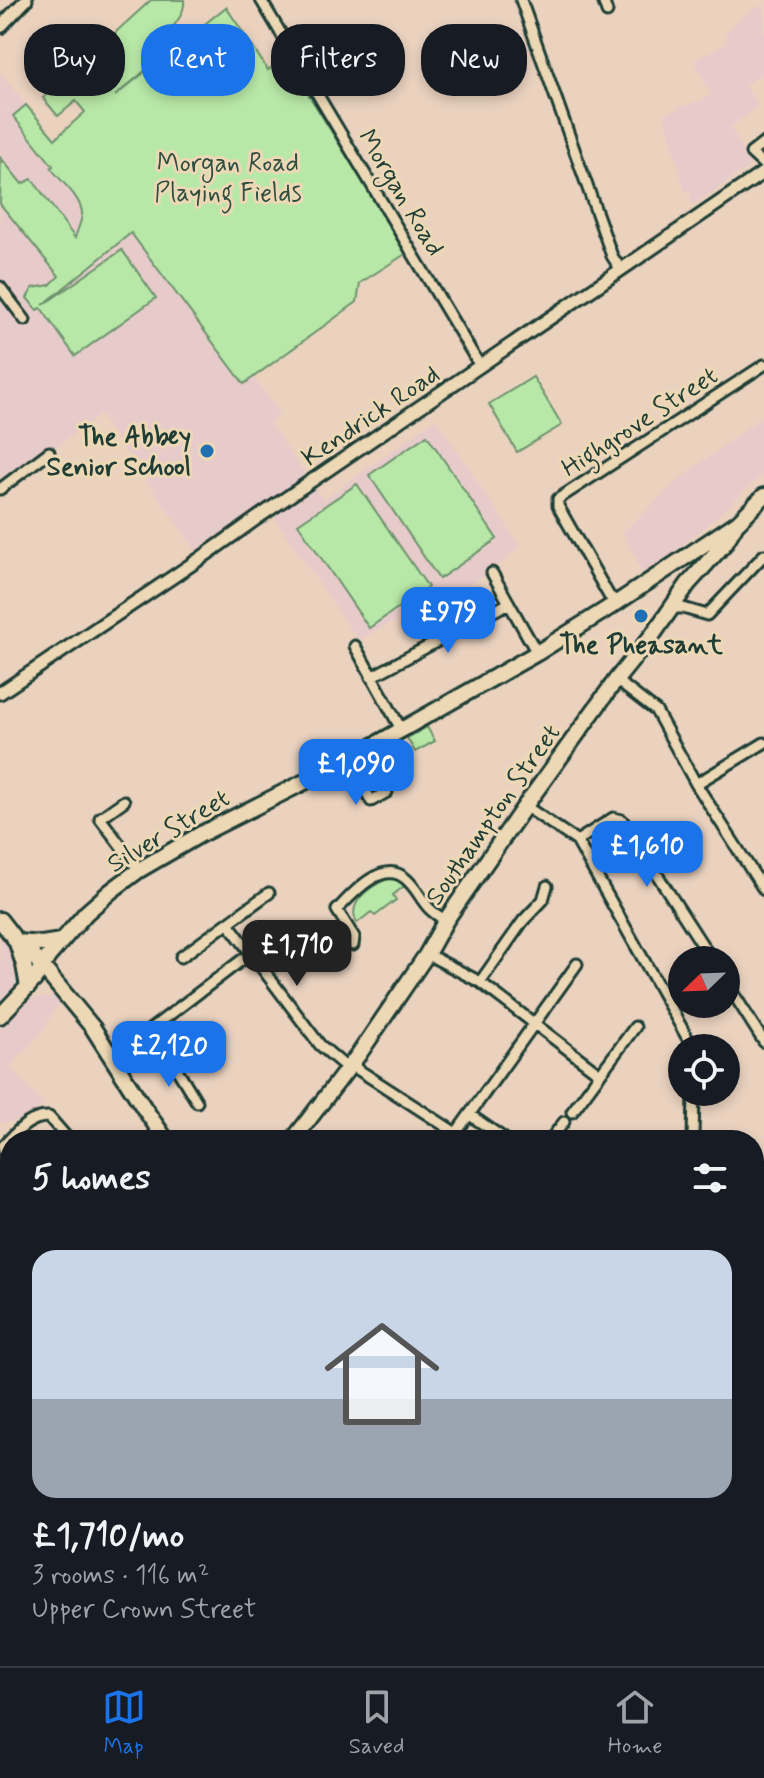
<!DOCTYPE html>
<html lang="en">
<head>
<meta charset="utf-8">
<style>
  :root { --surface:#171b24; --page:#20242c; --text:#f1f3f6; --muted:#9ea1a6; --line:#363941; --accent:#1a73e8 }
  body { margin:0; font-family:Mynerve,sans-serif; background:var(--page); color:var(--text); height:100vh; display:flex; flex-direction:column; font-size:30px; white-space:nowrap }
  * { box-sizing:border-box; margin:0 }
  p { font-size:26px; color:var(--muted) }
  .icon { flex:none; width:44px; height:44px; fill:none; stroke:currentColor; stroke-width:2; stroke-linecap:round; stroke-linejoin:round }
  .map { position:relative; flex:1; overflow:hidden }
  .panel { position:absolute; left:0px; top:1130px; width:764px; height:536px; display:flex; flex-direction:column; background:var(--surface); border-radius:32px 32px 0 0; box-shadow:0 4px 12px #0003 }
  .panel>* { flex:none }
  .top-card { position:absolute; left:24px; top:24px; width:716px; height:72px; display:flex; gap:16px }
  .needle { width:52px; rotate:247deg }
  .controls { position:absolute; left:668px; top:946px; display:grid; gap:16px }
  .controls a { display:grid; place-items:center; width:72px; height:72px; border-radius:50%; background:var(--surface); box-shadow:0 4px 12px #0003; font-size:40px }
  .price { position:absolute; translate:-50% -68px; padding:0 18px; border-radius:16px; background:var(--accent); color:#fff; font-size:26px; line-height:52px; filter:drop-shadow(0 2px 4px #0008) }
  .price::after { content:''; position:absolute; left:50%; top:48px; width:24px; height:18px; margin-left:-12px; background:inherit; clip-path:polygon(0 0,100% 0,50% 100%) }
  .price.active { background:#222; color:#fff }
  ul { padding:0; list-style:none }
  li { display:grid; align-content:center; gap:16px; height:424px; padding:0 32px }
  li+li { border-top:2px solid var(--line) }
  li span { display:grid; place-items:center; height:248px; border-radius:24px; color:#555 }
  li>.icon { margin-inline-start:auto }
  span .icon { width:144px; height:144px; fill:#fffc; stroke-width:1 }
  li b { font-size:34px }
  h2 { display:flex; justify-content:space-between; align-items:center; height:96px; padding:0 32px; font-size:34px }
  .chip { padding:0 28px; border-radius:32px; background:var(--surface); box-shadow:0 4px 12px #0003; font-size:28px; line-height:72px }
  .chip.active { background:var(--accent); color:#fff }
  .menu { display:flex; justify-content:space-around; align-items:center; height:112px; border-top:2px solid var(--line); background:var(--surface); font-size:22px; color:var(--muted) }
  .menu a { display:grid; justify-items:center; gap:4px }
  .menu .active { color:var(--accent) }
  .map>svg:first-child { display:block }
</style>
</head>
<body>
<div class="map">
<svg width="764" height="1666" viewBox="0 0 764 1666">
  <rect width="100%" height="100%" fill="#ead2bf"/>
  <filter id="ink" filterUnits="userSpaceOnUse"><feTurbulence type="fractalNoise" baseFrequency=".0125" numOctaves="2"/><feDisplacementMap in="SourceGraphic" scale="16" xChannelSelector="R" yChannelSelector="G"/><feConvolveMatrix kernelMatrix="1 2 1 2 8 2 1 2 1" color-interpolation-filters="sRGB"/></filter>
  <g filter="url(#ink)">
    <path fill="#e7cbca" d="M 764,4 L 764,71 L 745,85 L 758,106 L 731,127 L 751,166 L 693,205 L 689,190 L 685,192 L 664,114 L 711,96 L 694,61 L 727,43 L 726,32 L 747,13 Z
      M 0,73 L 131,233 L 243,384 L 253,377 L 280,414 L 269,422 L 323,500 L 436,419 L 520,546 L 487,575 L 358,640 L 269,510 L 201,558 L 100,415 L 0,487 Z
      M 764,415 L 764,473 L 711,522 L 644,576 L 623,532 L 682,477 Z
      M 0,936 L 16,955 L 15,981 L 31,999 L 54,996 L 59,1002 L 43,1030 L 10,1067 L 43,1105 L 26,1120 L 0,1123 Z"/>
    <path fill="#b8e8a7" stroke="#6c926e" stroke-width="2" d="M 151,0 L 184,0 C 186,15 170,30 161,41 L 168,51 L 115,96 L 226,7 L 268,70 L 285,57 L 407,253 L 360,283 L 357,302 L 244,384 L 131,233 L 43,305 L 122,250 L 156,298 L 75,356 L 41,308 L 37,310 L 27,298 L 33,288 L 50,285 L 59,276 L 0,204 L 1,158 L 22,184 L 32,179 L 75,238 C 77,230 83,219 82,212 C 79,195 61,182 51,168 L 53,166 L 13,116 L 26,105 L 55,139 L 85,112 L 76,101 L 58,116 L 43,98 Z
      M 533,377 L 562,425 L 517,452 L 489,404 Z
      M 427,435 L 497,539 L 439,579 L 369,475 Z
      M 357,484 L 428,587 L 369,628 L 298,524 Z
      M 427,727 L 435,741 L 415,752 L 407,738 Z
      M 395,877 L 408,883 L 393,895 L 396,900 L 375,916 L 371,912 L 357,923 C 345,901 375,882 395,877 Z
      M 754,1600 L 764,1613 L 764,1649 L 754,1653 Z
      M 133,1656 L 218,1656 L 234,1666 L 185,1666 Z
      M 687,1656 L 749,1656 L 736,1666 L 676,1666 Z"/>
    <path fill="#93c5ef" stroke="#658fa4" stroke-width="2" d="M 0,1631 L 10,1634 L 10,1656 L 132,1656 L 189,1666 L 18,1666 L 5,1663 L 0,1658 Z
      M 423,1656 L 485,1656 L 466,1666 L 399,1666 Z"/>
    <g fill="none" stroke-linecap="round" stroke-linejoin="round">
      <g stroke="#1f3d34" stroke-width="15">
        <path id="minor" d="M 261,0 L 480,366
          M 521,0 L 612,256 L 621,270
          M 603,0 L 607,12
          M 764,143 L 751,153 L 764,165
          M 0,287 L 25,320
          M 0,489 L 49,452
          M 492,573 L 537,653
          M 618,602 L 609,596 L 558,506 L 558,499 L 764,365
          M 671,608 L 683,608 L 707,615 L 764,555
          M 355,646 L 401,729
          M 371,677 L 509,603
          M 616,680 L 656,711 L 696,784 L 764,890
          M 350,759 L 371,801 L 387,792
          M 696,784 L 764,743
          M 124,801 L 100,818 L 139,870
          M 525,806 L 577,841 L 693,1048
          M 577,841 L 613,818 L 622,820 L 712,960
          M 228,923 L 320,1045 L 348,1069
          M 353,945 L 354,937 L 337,910 C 352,894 383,858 406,879 C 423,894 421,908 446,920
          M 427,954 L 480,982 L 600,1074
          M 181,957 L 269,893
          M 480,982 L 523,921 L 543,900 L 547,886
          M 726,982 L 764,1042
          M 143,1044 L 172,1061 L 197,1102
          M 172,1061 L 185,1052
          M 116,1062 L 143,1044 L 147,1032 L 251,953
          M 351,1065 L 456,1133
          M 572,1112 L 635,1027
          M 470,1115 L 506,1140
          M 451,1140 L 577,964
          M 550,1140 L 564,1122
          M 693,1140 L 694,1092
          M 0,1169 L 6,1160 L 3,1146 C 16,1133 29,1116 49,1117 L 69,1140
          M 0,1219 L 10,1227
          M 754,1229 L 759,1230 L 764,1228
          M 0,1291 L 10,1277
          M 0,1341 L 10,1347
          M 754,1342 L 764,1337
          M 0,1585 L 10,1583
          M 497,1666 L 515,1656"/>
      </g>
      <g stroke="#1f3d34" stroke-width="17">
        <path id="tertiary" d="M 0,27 L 26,0
          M 0,693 L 201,558 L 260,516 L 764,172"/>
      </g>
      <g stroke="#1f3d34" stroke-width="20">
        <path id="primary" d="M 0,920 L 17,942 L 31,953 L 93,1028 L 144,1108 L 166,1140
          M 17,942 L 42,944 L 61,941
          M 17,943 L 24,965 L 28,987
          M 0,1016 L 34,980 L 48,957 L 86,913 L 111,891 L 139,870 L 201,834 L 350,759 L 537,653 L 618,602 L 738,522 L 764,496
          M 293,1140 L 359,1054 L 427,954 L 446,920 L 525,806 L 616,680 L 654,633 L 688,584 L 725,543 L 735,526
          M 0,1508 L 10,1513
          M 0,1555 L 10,1561
          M 272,1656 L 289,1666
          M 295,1656 L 307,1666
          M 317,1656 L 328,1666
          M 334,1656 L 342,1666"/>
      </g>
      <g stroke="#1f3d34" stroke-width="22">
        <path id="trunk" d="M 754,1579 L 764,1570
          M 646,1666 L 658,1656
          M 666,1666 L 678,1656"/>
      </g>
      <use href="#minor" stroke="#edd8b6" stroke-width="9"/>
      <use href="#tertiary" stroke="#edd8b6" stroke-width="11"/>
      <use href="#primary" stroke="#edd8b6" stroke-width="14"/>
      <use href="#trunk" stroke="#edd8b6" stroke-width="16"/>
      <g stroke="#1f3d34" stroke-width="20" stroke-linecap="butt">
        <path id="primary-bridge" d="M 0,1489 L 10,1494
          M 754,1583 L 764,1596"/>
      </g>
      <use href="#primary-bridge" stroke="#edd8b6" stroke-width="14"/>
    </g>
  </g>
  <g fill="#1f6fb2" stroke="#edd8b6" stroke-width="3">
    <circle cx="207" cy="451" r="8"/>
    <circle cx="641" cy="616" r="8"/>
  </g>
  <g text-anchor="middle" stroke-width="6" stroke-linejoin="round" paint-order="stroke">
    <g font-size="26" fill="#2e4e40" stroke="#edd8b6">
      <text x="228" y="171">Morgan Road<tspan x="228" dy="30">Playing Fields</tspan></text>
    </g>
    <g font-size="26" fill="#1f3d34" stroke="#edd8b6">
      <text transform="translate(402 192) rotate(59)" y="9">Morgan Road</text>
      <text transform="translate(370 415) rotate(-34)" y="9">Kendrick Road</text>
      <text transform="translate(639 421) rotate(-33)" y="9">Highgrove Street</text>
      <text transform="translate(492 814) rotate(-55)" y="9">Southampton Street</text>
      <text transform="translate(168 830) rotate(-31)" y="9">Silver Street</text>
    </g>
    <g font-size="26" font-weight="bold" fill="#1f3d34" stroke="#edd8b6" text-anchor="end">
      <text x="191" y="445">The Abbey<tspan x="191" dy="30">Senior School</tspan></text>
      <text x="641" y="653" text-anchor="middle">The Pheasant</text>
    </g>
  </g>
</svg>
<div class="controls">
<a><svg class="needle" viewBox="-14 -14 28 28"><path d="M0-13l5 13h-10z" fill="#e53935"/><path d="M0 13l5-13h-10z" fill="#9ea1a6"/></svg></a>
<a><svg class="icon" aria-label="locate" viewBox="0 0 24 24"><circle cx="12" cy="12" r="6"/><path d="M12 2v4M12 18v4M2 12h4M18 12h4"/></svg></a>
</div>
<b class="price" style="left:448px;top:655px">£979</b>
<b class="price" style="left:356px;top:807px">£1,090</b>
<b class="price" style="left:647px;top:889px">£1,610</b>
<b class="price active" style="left:297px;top:988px">£1,710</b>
<b class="price" style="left:169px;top:1089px">£2,120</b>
<div class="top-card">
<a class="chip">Buy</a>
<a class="chip active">Rent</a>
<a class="chip">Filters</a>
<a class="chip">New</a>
</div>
<section class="panel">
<h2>5 homes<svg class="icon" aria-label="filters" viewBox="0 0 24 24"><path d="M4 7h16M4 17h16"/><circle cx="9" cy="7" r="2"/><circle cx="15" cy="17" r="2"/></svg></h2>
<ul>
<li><span style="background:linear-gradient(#c9d6e8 60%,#9aa5b1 0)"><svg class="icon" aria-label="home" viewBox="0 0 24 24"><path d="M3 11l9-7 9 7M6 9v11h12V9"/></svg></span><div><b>£1,710/mo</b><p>3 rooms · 116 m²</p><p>Upper Crown Street</p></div></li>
</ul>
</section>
</div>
<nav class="menu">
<a class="active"><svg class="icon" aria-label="map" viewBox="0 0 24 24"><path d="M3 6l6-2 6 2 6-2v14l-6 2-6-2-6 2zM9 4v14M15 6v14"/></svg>Map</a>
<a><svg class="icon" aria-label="saved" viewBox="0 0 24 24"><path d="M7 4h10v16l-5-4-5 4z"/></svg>Saved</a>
<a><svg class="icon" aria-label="home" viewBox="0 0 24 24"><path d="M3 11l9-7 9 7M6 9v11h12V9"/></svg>Home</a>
</nav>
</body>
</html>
